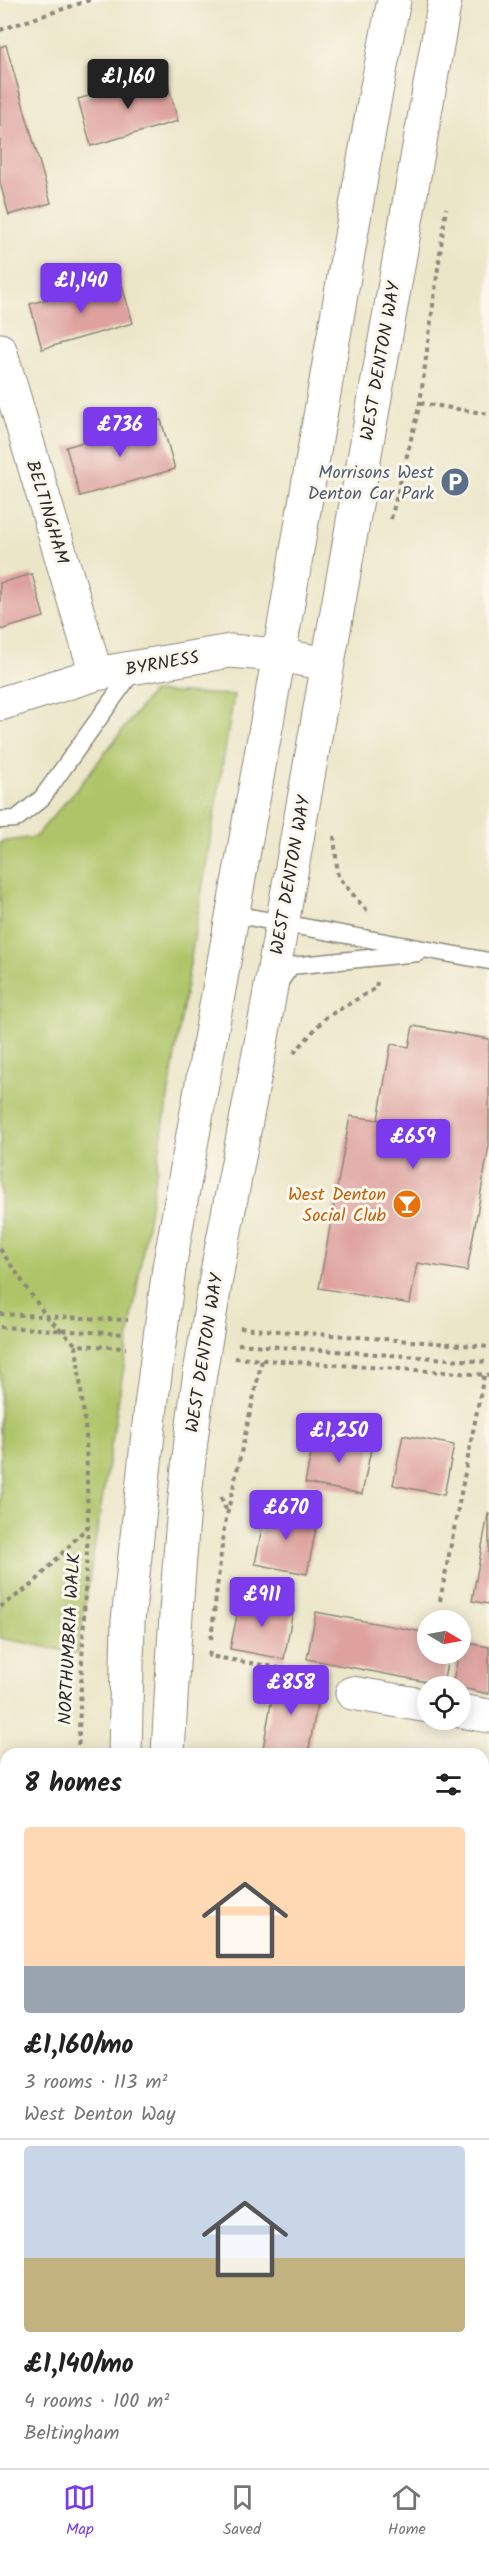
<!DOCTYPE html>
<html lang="en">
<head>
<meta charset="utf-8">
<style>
  :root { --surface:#fff; --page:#f2f2f2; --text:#222; --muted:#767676; --line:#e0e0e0; --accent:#7c3aed }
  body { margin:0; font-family:Kalam,sans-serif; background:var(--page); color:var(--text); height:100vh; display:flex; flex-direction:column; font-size:22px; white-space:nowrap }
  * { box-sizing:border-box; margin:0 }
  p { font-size:20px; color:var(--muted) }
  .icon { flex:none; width:33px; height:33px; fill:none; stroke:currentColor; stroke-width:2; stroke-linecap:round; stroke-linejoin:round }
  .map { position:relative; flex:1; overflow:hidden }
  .panel { position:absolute; left:0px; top:1748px; width:489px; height:722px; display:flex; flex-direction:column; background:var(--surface); border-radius:18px 18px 0 0; box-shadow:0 3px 15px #0003 }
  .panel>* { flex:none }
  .needle { width:39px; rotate:100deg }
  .buttons { position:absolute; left:417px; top:1610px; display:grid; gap:12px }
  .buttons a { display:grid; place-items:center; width:54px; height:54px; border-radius:50%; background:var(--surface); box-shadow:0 3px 15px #0003; font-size:30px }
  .price { position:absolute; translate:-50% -51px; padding:0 14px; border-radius:6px; background:var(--accent); color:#fff; font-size:20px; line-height:39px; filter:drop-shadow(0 2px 3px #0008) }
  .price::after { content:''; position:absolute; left:50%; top:36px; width:18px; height:14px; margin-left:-9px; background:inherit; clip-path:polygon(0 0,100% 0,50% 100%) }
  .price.active { background:#222; color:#fff }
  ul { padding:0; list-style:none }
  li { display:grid; align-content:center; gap:12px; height:318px; padding:0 24px }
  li+li { border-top:2px solid var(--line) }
  li span { display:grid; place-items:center; height:186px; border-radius:6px; color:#555 }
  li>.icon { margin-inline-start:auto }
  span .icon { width:108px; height:108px; fill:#fffc; stroke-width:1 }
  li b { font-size:26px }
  h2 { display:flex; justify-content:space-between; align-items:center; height:72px; padding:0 24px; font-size:26px }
  .tab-bar { display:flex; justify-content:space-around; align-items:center; height:84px; border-top:2px solid var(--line); background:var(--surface); font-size:16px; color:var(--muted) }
  .tab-bar a { display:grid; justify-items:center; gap:3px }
  .tab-bar .active { color:var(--accent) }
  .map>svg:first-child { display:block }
</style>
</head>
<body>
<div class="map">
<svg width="489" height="2468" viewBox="0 0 489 2468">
  <rect width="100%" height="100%" fill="#fbf7ec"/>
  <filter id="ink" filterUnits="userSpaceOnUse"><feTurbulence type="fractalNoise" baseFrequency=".0167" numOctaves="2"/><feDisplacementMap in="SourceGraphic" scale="12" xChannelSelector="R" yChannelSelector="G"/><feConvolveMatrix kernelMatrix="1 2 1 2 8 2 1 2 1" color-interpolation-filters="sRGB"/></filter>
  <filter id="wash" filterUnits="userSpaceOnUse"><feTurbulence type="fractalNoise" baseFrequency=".008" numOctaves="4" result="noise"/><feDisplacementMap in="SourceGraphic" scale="24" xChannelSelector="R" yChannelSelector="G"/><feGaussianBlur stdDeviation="1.35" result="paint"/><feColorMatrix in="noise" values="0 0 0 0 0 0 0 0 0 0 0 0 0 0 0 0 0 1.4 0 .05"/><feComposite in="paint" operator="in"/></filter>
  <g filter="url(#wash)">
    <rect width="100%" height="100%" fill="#ece6c9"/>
    <path fill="#afc468" stroke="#6d784a" stroke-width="1.5" d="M 152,692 L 234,695 L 77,1653 L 0,1638 L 0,842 L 35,837 L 81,784 Z"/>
    <g id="blocks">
      <path fill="#dea19e" d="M 6,45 L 51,203 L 9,215 L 0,183 L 0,47 Z
        M 165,74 L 178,121 L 91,146 L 78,99 Z
        M 120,279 L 133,323 L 42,349 L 30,304 Z
        M 161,420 L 175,469 L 80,496 L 66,447 Z
        M 32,574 L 44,617 L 0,630 L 0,583 Z
        M 413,1026 L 489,1039 L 489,1146 L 467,1271 L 417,1263 L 410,1304 L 319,1288 L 350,1116 L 378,1120 L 391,1044 L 409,1047 Z
        M 315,1433 L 372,1444 L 362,1494 L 305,1483 Z
        M 403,1435 L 454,1445 L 444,1495 L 393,1485 Z
        M 266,1508 L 318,1518 L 307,1574 L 255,1564 Z
        M 488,1514 L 489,1514 L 489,1604 L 472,1601 Z
        M 241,1596 L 294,1606 L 284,1659 L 230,1649 Z
        M 316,1612 L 428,1633 L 428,1653 L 449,1653 L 443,1685 L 307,1659 Z
        M 461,1642 L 489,1647 L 489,1694 L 452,1686 Z
        M 276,1675 L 321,1683 L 308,1754 L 262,1754 Z
        M 0,1823 L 6,1824 L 6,1879 L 0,1878 Z
        M 6,2096 L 6,2128 L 0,2131 L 0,2099 Z
        M 483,2129 L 489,2130 L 489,2174 L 483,2173 Z
        M 6,2145 L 6,2194 L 0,2196 L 0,2148 Z
        M 6,2208 L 6,2253 L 0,2240 L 0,2210 Z
        M 6,2307 L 6,2358 L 0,2361 L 0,2310 Z
        M 483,2356 L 489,2357 L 489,2403 L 483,2402 Z
        M 249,2463 L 307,2463 L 328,2467 L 248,2468 Z"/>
    </g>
  </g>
  <g filter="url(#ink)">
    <use href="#blocks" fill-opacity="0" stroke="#8c887a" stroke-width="1.5"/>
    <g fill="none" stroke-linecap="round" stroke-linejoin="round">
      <g stroke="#8c887a" stroke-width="19">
        <path id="service" d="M 0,820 L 16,819 L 42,798 L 135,668
          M 232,914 L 489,961
          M 279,983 L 291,966 L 418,953"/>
      </g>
      <g stroke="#8c887a" stroke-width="35">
        <path id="minor" d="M 0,350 L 96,674
          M 0,704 L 96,674 L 230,651 L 279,655 L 327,664
          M 352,1693 L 428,1706
          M 460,1711 L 489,1716
          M 483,1993 L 489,1996
          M 0,2040 L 3,2041
          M 483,2199 L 489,2200
          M 0,2456 L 6,2454"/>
      </g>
      <g stroke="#8c887a" stroke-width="35">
        <path id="tertiary" d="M 219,1261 L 261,1043 L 445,0
          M 169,1268 L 279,655 L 374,102 L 394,0
          M 125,1754 L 128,1621 L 151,1406
          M 168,1754 C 175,1626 181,1499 200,1373
          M 177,2463 L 178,2468
          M 210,2463 L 211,2468"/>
      </g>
      <path stroke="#8c887a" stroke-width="4" stroke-dasharray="4.5 4.5" stroke-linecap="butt" d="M 0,30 L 90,0
        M 420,403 L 489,414
        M 391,519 L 420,403 L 446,208
        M 334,836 L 338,877 L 367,911
        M 294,1053 L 325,1018 L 376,988 L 377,982
        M 0,1249 L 46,1316 L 76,1345
        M 0,1314 L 128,1320
        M 0,1327 L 126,1334
        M 240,1328 L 489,1347
        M 238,1344 L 489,1362
        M 235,1358 L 489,1375
        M 221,1497 L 227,1512
        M 440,1601 L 484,1375
        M 0,1607 L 32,1585 L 88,1526 L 86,1435 L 76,1345 L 126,1348
        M 211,1639 L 224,1528 L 262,1360
        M 210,1652 L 209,1656 L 323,1675
        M 78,1754 L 88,1526
        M 0,1886 L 6,1887
        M 0,1977 L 6,1978
        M 483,2441 L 489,2442
        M 120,2463 L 121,2468"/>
      <use href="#service" stroke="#fff" stroke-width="16"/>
      <use href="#minor" stroke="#fff" stroke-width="33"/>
      <use href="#tertiary" stroke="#fff" stroke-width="33"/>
      <g stroke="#8c887a" stroke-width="35" stroke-linecap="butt">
        <path id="tertiary-bridge" d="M 200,1373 L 219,1261
          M 151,1406 L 169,1268"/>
      </g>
      <use href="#tertiary-bridge" stroke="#fff" stroke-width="33"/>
    </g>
  </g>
  <defs>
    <g id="parking-disc" transform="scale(1.5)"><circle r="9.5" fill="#5c6f8a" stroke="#fbf7ec"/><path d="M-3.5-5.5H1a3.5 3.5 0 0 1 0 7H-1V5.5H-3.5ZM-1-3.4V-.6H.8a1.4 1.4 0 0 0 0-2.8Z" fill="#fff"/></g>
    <g id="bar-disc" transform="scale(1.5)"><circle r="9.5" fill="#e8710a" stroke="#fbf7ec"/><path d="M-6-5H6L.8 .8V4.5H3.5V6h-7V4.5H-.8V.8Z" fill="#fff"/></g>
  </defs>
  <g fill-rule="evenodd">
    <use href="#parking-disc" x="455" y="482"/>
    <use href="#bar-disc" x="407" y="1204"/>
  </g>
  <g text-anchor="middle" stroke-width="6" stroke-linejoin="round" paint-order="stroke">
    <g font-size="18" fill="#2b2b2b" stroke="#fbf7ec">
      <text transform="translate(380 361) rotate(-80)" y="6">WEST DENTON WAY</text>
      <text transform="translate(48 512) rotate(73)" y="6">BELTINGHAM</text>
      <text transform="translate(162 663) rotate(-10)" y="6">BYRNESS</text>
      <text transform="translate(290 875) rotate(-80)" y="6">WEST DENTON WAY</text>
      <text transform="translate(204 1353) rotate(-81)" y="6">WEST DENTON WAY</text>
      <text transform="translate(69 1639) rotate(-87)" y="6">NORTHUMBRIA WALK</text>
    </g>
    <g font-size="18" fill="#4e5e75" stroke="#fbf7ec" text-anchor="end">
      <text x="434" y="478">Morrisons West<tspan x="434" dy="21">Denton Car Park</tspan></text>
    </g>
    <g font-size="18" fill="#c56008" stroke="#fbf7ec" text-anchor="end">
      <text x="386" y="1200">West Denton<tspan x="386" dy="21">Social Club</tspan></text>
    </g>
  </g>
</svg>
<div class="buttons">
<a><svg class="needle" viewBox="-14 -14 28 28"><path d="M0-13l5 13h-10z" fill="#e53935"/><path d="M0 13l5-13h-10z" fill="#767676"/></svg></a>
<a><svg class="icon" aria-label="locate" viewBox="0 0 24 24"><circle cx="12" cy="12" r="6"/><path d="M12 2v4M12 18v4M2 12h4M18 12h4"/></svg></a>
</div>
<b class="price active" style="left:128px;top:110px">£1,160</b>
<b class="price" style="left:81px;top:314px">£1,140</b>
<b class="price" style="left:120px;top:458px">£736</b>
<b class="price" style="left:413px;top:1170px">£659</b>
<b class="price" style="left:339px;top:1464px">£1,250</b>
<b class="price" style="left:286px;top:1541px">£670</b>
<b class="price" style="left:262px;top:1628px">£911</b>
<b class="price" style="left:291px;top:1716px">£858</b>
<section class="panel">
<h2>8 homes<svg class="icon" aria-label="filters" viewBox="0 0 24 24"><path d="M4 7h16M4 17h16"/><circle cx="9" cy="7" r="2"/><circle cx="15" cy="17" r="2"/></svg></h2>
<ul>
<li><span style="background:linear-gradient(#ffd9b3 75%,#9aa5b1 0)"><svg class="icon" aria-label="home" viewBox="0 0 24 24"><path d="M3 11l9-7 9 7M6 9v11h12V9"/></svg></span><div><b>£1,160/mo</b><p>3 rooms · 113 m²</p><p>West Denton Way</p></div></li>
<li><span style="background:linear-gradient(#c9d6e8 60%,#c2b280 0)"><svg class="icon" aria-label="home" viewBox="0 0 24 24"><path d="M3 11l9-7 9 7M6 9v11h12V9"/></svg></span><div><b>£1,140/mo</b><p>4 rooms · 100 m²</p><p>Beltingham</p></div></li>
</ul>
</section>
</div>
<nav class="tab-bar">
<a class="active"><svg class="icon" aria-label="map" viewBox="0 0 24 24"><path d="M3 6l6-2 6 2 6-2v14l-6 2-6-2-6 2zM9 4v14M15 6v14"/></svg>Map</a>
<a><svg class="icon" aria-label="saved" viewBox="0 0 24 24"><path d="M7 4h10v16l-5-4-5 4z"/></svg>Saved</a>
<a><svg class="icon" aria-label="home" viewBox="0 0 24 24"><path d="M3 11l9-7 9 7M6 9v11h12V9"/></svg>Home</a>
</nav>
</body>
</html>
